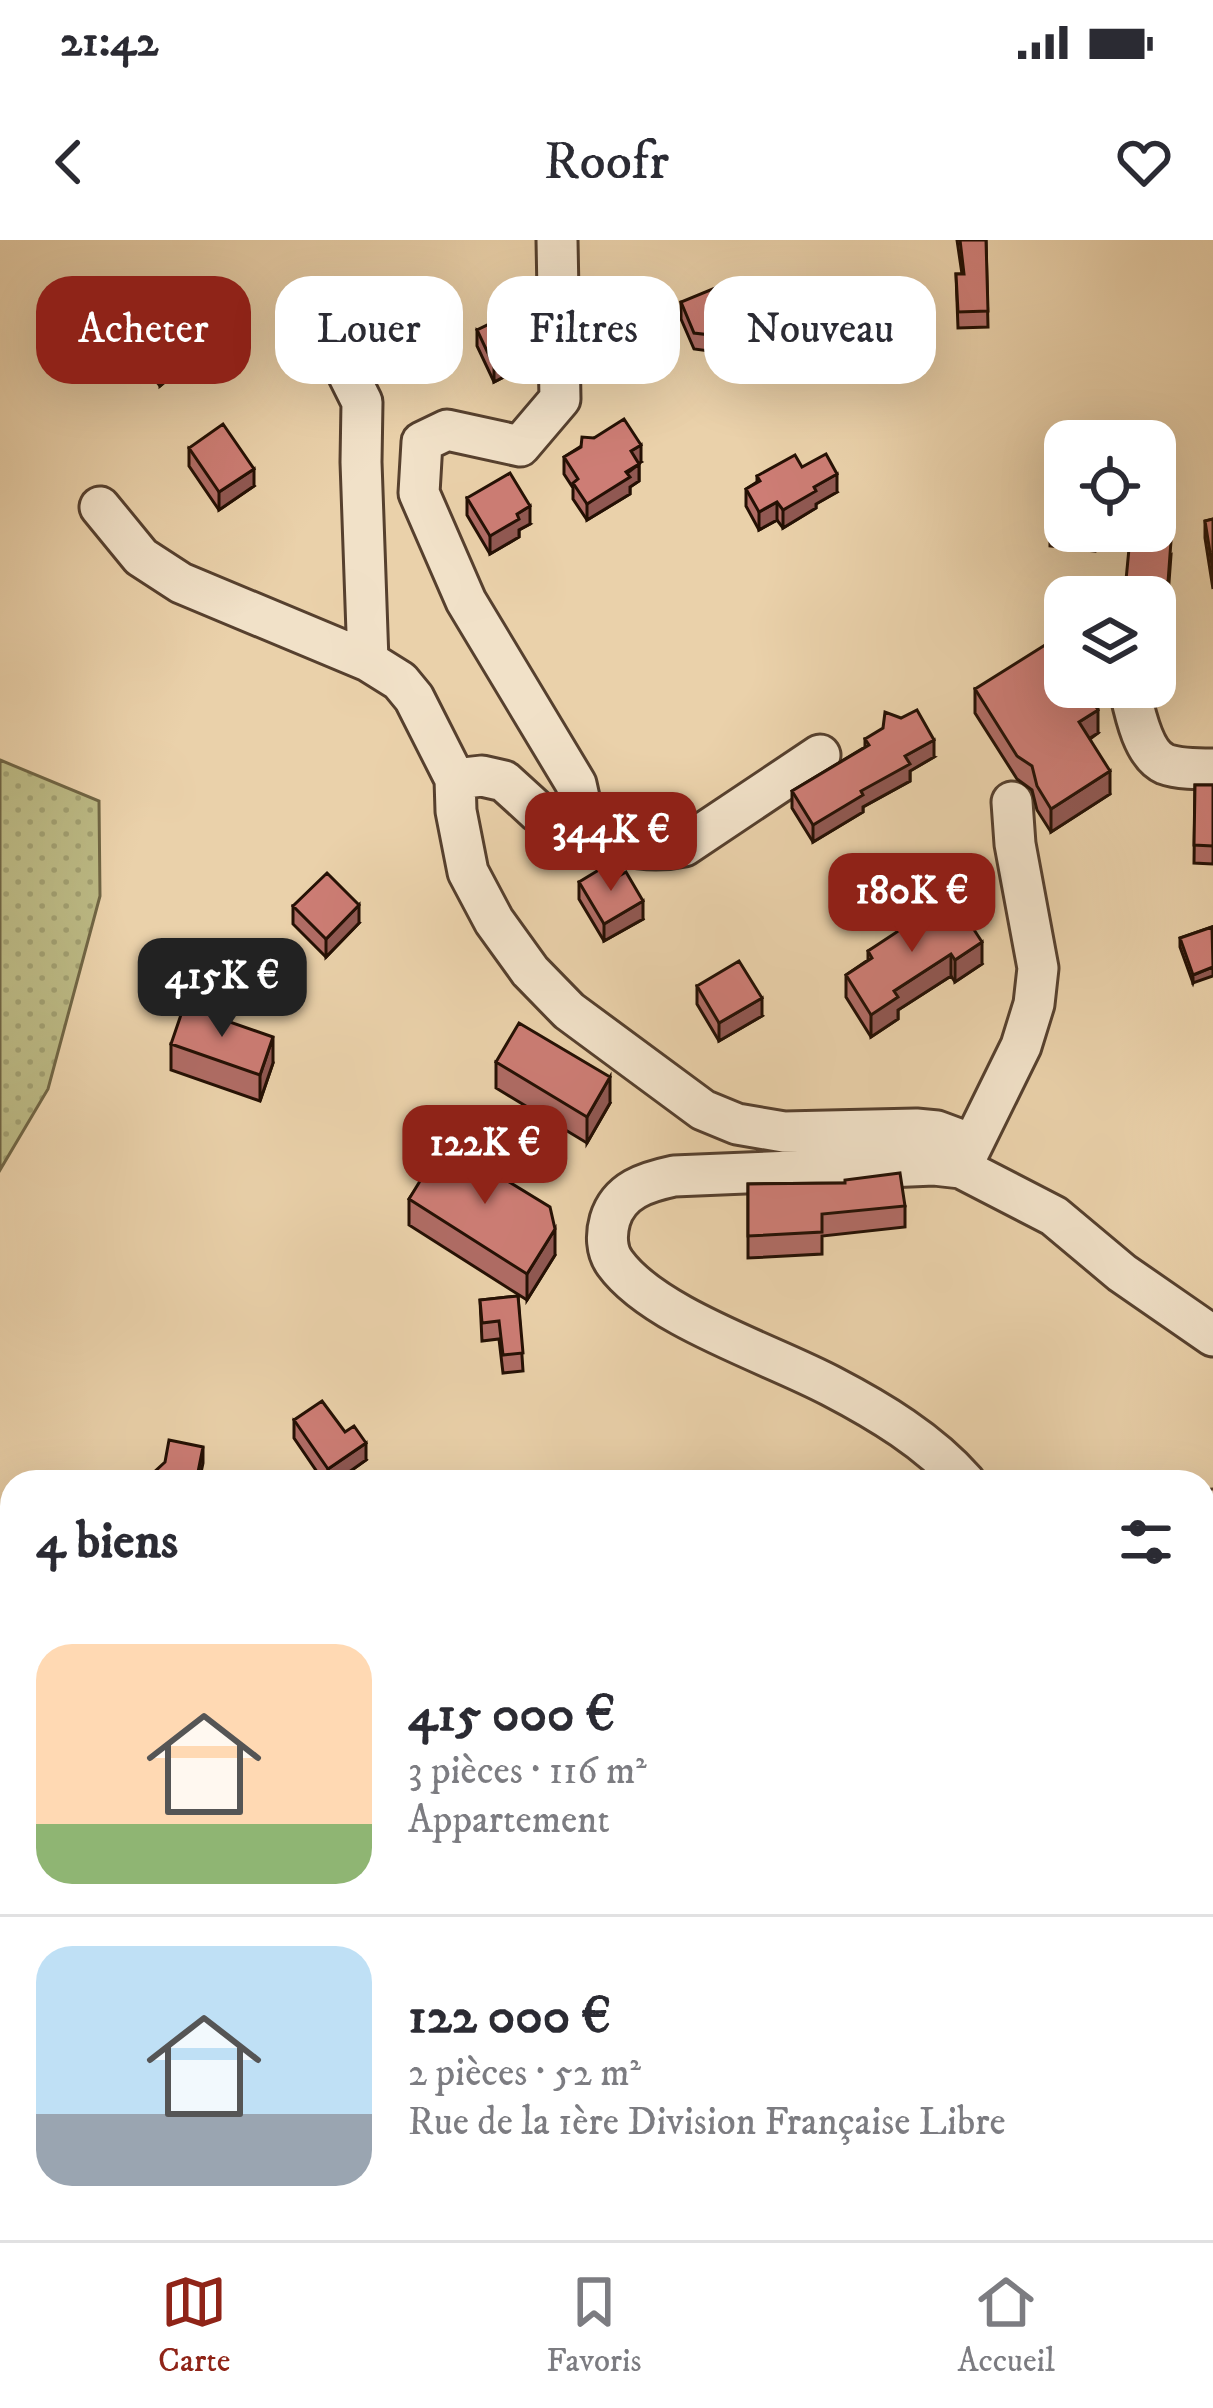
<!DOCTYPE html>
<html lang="fr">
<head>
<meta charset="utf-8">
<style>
  :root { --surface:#fff; --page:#f7f7f7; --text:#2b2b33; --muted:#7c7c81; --line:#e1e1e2; --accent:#8f2418 }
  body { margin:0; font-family:"IM FELL DW Pica",serif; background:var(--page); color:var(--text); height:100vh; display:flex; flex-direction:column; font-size:45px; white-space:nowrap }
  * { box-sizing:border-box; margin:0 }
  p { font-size:39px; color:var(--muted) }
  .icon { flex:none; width:66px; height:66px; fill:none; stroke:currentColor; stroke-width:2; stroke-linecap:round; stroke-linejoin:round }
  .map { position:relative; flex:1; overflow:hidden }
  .details { position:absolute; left:0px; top:1230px; width:1215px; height:771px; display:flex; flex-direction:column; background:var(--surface); border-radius:36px 36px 0 0; box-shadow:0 12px 48px #0002 }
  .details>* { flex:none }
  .hud { position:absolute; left:36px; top:36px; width:1143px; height:108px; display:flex; gap:24px }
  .fabs { position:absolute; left:1044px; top:180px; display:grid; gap:24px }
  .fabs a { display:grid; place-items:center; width:132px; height:132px; border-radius:24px; background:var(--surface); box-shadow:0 12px 48px #0002; font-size:60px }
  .price { position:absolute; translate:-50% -102px; padding:0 27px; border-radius:24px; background:var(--accent); color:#fff; font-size:39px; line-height:78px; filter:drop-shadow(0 3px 6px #0008) }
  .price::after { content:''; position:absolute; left:50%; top:72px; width:36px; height:27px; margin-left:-18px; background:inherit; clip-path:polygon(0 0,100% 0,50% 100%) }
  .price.selected { background:#222; color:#fff }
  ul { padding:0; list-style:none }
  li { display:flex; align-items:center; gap:36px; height:300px; padding:0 36px }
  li+li { border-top:3px solid var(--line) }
  li span { display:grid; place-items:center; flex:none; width:336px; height:240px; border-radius:36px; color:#555 }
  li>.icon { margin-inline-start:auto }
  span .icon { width:144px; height:144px; fill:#fffc; stroke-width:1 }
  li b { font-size:51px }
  h2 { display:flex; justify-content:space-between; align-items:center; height:144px; padding:0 36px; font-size:51px }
  .chip { padding:0 42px; border-radius:36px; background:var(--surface); box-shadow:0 12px 48px #0002; font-size:42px; line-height:108px }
  .chip.selected { background:var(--accent); color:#fff }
  .status { display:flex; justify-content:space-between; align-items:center; height:84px; padding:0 60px; background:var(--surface); direction:ltr }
  .status svg { height:33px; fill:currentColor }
  header { display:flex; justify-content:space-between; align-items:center; height:156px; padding:0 36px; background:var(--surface); font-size:54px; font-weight:600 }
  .menu { display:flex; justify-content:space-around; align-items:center; height:168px; border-top:3px solid var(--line); background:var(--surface); font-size:33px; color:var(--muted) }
  .menu a { display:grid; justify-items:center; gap:6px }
  .menu .selected { color:var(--accent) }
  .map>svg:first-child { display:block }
</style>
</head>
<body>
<div class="status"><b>21:42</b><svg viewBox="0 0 49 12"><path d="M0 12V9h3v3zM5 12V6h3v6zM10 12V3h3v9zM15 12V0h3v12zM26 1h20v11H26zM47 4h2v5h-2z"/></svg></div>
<header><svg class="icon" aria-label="back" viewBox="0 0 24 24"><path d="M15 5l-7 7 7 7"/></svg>Roofr<svg class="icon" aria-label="heart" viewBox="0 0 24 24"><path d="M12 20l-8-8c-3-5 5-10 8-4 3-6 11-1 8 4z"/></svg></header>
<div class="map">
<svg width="1213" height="2000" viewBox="0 0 1213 2000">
  <defs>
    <pattern id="grass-dots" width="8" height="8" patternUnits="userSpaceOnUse" patternTransform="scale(3)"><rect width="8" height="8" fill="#bcba85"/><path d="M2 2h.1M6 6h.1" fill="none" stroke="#a19f71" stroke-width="1.8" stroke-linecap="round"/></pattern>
  </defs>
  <rect width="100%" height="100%" fill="#ead1aa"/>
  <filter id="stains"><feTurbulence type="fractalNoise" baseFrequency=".00167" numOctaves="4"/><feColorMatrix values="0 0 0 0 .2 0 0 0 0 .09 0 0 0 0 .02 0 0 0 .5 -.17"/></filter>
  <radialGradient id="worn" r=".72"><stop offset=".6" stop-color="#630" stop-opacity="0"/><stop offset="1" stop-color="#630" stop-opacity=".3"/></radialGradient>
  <path fill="url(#grass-dots)" stroke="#706544" stroke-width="3" d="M 0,520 L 99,561 L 100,656 L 48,849 L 0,930 Z"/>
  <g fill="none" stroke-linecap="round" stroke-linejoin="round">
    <g stroke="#56402e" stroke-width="45">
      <path id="minor" d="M 347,132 L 362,162 L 361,222 L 368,421
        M 100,267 L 141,317 L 181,343 L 368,421 L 400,441 L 414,458 L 455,539 L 456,571 L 468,632 L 494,681 L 530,731 L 569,771 L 703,870 L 737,884 L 784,892 L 916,889 L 937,891 L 972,904
        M 1129,447 C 1134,469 1142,514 1165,524 C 1178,529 1199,529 1213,529
        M 455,539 L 482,536 L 504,541 L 538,572 L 565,580 L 582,571 L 576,544 L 466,361 L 419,253 L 422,202 L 447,190 L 520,206 L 560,159 L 557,0
        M 565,580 C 605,601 639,616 684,606 L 820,515
        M 961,928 L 1021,806 L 1034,764 L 1038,728 L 1015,604 L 1012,562
        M 965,1242 C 929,1201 879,1171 831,1146 C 771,1114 654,1077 615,1023 C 606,1011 606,994 610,980 C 619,950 646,942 674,936 L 934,925 L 961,928 L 1054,976 L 1122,1033 L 1213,1096
        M 1203,1276 L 1213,1270
        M 1203,1563 L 1213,1568
        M 1203,1658 L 1213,1677
        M 0,1832 L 12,1831"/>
    </g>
    <use href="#minor" stroke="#f1e1c8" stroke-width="39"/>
  </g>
  <path fill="#b06c65" stroke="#241004" stroke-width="3" d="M 957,0 L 986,0 L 988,87 L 958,88 L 956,34 L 962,34 Z
    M 758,55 L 783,67 L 780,99 L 757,96 L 754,117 L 694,109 L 681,79 L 681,62 Z
    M 477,90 L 529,124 L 494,142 L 477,106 Z
    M 133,96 L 198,114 L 160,146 L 133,114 Z
    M 594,198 L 641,222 L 639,223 L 639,241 L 630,247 L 630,254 L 587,280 L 573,259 L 573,248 L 564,234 L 564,217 Z
    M 189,208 L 254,246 L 219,270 L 189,226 Z
    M 802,227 L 837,252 L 816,264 L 816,268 L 783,288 L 777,280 L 759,290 L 746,266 L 746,249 L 757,242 L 757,236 Z
    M 467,258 L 530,284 L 519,290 L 519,297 L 490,314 L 467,275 Z
    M 1213,279 L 1213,349 L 1205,298 L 1205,281 Z
    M 1050,290 L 1097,291 L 1095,311 L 1050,306 Z
    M 1171,315 L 1168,356 L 1126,354 L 1126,340 Z
    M 975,449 L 1098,493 L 1090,499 L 1110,554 L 1051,592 L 1037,570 L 1032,550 L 1017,539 L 975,473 Z
    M 865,499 L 934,517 L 910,531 L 910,541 L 863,567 L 863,572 L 813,602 L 792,568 L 792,551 L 865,507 Z
    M 1195,545 L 1213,545 L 1213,624 L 1194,623 Z
    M 610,641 L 643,679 L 604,701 L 579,659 L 579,642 Z
    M 293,666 L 359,683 L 326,717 L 293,684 Z
    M 928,680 L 982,724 L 955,742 L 951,736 L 898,770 L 898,779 L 871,797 L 846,757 L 846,735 L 868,720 L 868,711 Z
    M 1212,687 L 1193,743 L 1180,707 L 1180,698 Z
    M 697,746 L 762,776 L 719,801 L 697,764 Z
    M 171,804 L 273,823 L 260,861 L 171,830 Z
    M 496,822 L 610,863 L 587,903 L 496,848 Z
    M 444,909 L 555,1015 L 527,1060 L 409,985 L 409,959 Z
    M 845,943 L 905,966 L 905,987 L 822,996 L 822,1014 L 748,1018 L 748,944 Z
    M 518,1056 L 523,1131 L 503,1133 L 499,1099 L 482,1101 L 480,1060 Z
    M 294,1180 L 366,1220 L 335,1242 L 324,1242 L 294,1198 Z
    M 80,1989 L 217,1989 L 218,2000 L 80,2000 Z"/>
  <path fill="#905852" stroke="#241004" stroke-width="3" d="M 198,96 L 198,114 L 160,146 L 160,128 Z
    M 529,108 L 529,124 L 494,142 L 494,126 Z
    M 641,205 L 641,222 L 631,228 L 631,211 Z
    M 639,224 L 639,241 L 630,247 L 630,254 L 587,280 L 587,264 Z
    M 254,229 L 254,246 L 219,270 L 219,252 Z
    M 837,234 L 837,252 L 816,264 L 816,268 L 783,288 L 783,270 L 814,247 Z
    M 777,262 L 777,280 L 759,290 L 759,272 Z
    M 530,266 L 530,284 L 519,290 L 519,297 L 490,314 L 490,296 L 517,274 Z
    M 1098,470 L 1098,493 L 1079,505 L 1079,482 Z
    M 934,500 L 934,517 L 910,531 L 910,541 L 863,567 L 863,572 L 813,602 L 813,585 L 861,551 L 905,516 Z
    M 1110,531 L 1110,554 L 1051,592 L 1051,569 Z
    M 643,661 L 643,679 L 604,701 L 604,684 Z
    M 359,665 L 359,683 L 326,717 L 326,699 Z
    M 982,702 L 982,724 L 955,742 L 955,720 Z
    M 951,714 L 951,736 L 898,770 L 898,779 L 871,797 L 871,775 L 894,751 Z
    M 1213,727 L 1213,736 L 1193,743 L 1193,735 Z
    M 762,758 L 762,776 L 719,801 L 719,783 Z
    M 273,797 L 273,823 L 260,861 L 260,835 Z
    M 610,837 L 610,863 L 587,903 L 587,877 Z
    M 555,989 L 555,1015 L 527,1060 L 527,1034 Z
    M 366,1203 L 366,1220 L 335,1242 L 328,1242 L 328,1229 Z
    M 203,1207 L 203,1223 L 199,1242 L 196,1242 Z
    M 12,1389 L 12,1406 L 0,1420 L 0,1403 Z
    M 12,1611 L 12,1637 L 0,1640 L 0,1614 Z
    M 80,1989 L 106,1989 L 106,2000 L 80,2000 Z
    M 113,1989 L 148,1989 L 148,1999 L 113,2000 Z
    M 218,1990 L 218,2000 L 184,2000 Z"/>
  <path fill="#cd7d75" stroke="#241004" stroke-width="3" d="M 960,0 L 986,0 L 988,71 L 958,72 L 956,34 L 964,34 Z
    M 760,46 L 783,50 L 780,83 L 757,80 L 754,100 L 694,93 L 681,62 L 715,48 L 758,55 Z
    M 171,64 L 198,96 L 160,128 L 133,96 Z
    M 512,73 L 529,108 L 494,126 L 477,90 Z
    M 624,179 L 641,205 L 631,211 L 639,224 L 626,232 L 630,237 L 587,264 L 573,243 L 578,239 L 564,217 L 581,207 L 582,197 L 594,198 Z
    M 223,184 L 254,229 L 219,252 L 189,208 Z
    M 826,214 L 837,234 L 814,247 L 816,251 L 783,270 L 777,262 L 759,272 L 746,249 L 760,241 L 757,236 L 795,215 L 802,227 Z
    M 510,233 L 530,266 L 517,274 L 519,279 L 490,296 L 467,258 Z
    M 1054,254 L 1065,256 L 1065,291 L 1095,291 L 1095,295 L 1050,290 Z
    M 1213,279 L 1213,331 L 1205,281 Z
    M 1130,298 L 1171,301 L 1168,342 L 1126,340 Z
    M 1053,400 L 1065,418 L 1065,447 L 1084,447 L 1098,470 L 1079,482 L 1110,531 L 1051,569 L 1037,546 L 1032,526 L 1017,516 L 975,449 Z
    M 917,470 L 934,500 L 905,516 L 910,524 L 861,551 L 863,555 L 813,585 L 792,551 L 869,505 L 865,499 L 883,488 L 885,472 L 901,478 Z
    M 1195,545 L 1213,545 L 1213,606 L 1194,605 Z
    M 602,628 L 610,641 L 626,632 L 643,661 L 604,684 L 579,642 Z
    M 327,633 L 359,665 L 326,699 L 293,666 Z
    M 956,662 L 982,702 L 955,720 L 951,714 L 894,751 L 898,757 L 871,775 L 846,735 L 872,718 L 868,711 L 924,674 L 928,680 Z
    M 1212,687 L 1213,727 L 1193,735 L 1180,698 Z
    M 739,721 L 762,758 L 719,783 L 697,746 Z
    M 184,766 L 273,797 L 260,835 L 171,804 Z
    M 519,783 L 610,837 L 587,877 L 496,822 Z
    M 444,902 L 444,910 L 446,906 L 469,920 L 473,914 L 496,927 L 493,932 L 550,967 L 555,989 L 527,1034 L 409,959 Z
    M 900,933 L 905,966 L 822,974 L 822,992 L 748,996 L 748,944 L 845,943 L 845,940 Z
    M 518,1056 L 523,1113 L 503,1115 L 499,1081 L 482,1083 L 480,1060 Z
    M 322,1161 L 345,1192 L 354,1186 L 366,1203 L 328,1229 L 294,1180 Z
    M 169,1200 L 203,1207 L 196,1242 L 135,1242 L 143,1235 L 153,1233 L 165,1222 Z
    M 0,1378 L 12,1389 L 0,1403 Z
    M 12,1535 L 12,1611 L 0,1614 L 0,1539 Z
    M 156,1989 L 217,1989 L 218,1990 L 184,2000 L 159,2000 Z
    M 319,1989 L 414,1989 L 418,2000 L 320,2000 Z
    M 924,1989 L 969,1989 L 968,2000 L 923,1998 Z"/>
  <rect width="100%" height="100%" filter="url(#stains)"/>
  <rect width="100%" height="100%" fill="url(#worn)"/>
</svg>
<div class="fabs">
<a><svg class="icon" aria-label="locate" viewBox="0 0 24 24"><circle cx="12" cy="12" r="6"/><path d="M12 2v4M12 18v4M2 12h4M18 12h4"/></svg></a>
<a><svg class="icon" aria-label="layers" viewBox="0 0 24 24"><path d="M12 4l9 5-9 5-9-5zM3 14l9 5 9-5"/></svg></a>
</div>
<b class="price" style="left:611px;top:654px">344K €</b>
<b class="price" style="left:912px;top:715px">180K €</b>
<b class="price selected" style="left:222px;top:800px">415K €</b>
<b class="price" style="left:485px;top:967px">122K €</b>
<div class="hud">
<a class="chip selected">Acheter</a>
<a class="chip">Louer</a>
<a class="chip">Filtres</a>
<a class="chip">Nouveau</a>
</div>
<section class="details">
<h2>4 biens<svg class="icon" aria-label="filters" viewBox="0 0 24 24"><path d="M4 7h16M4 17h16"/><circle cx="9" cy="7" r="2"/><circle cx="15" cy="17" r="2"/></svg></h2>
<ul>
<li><span style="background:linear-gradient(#ffd9b3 75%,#8fb573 0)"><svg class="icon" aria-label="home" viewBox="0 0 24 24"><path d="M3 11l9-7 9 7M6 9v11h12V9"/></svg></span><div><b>415 000 €</b><p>3 pièces · 116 m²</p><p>Appartement</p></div></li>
<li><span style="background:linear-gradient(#bfe0f5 70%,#9aa5b1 0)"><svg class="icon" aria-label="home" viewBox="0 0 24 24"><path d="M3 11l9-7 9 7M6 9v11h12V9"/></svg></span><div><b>122 000 €</b><p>2 pièces · 52 m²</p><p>Rue de la 1ère Division Française Libre</p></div></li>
</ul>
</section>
</div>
<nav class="menu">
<a class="selected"><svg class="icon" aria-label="map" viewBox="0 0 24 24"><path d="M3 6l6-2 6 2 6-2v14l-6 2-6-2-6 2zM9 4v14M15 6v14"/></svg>Carte</a>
<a><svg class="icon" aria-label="saved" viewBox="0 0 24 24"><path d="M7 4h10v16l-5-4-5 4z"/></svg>Favoris</a>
<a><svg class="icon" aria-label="home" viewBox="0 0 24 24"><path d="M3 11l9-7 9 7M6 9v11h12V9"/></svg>Accueil</a>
</nav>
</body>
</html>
